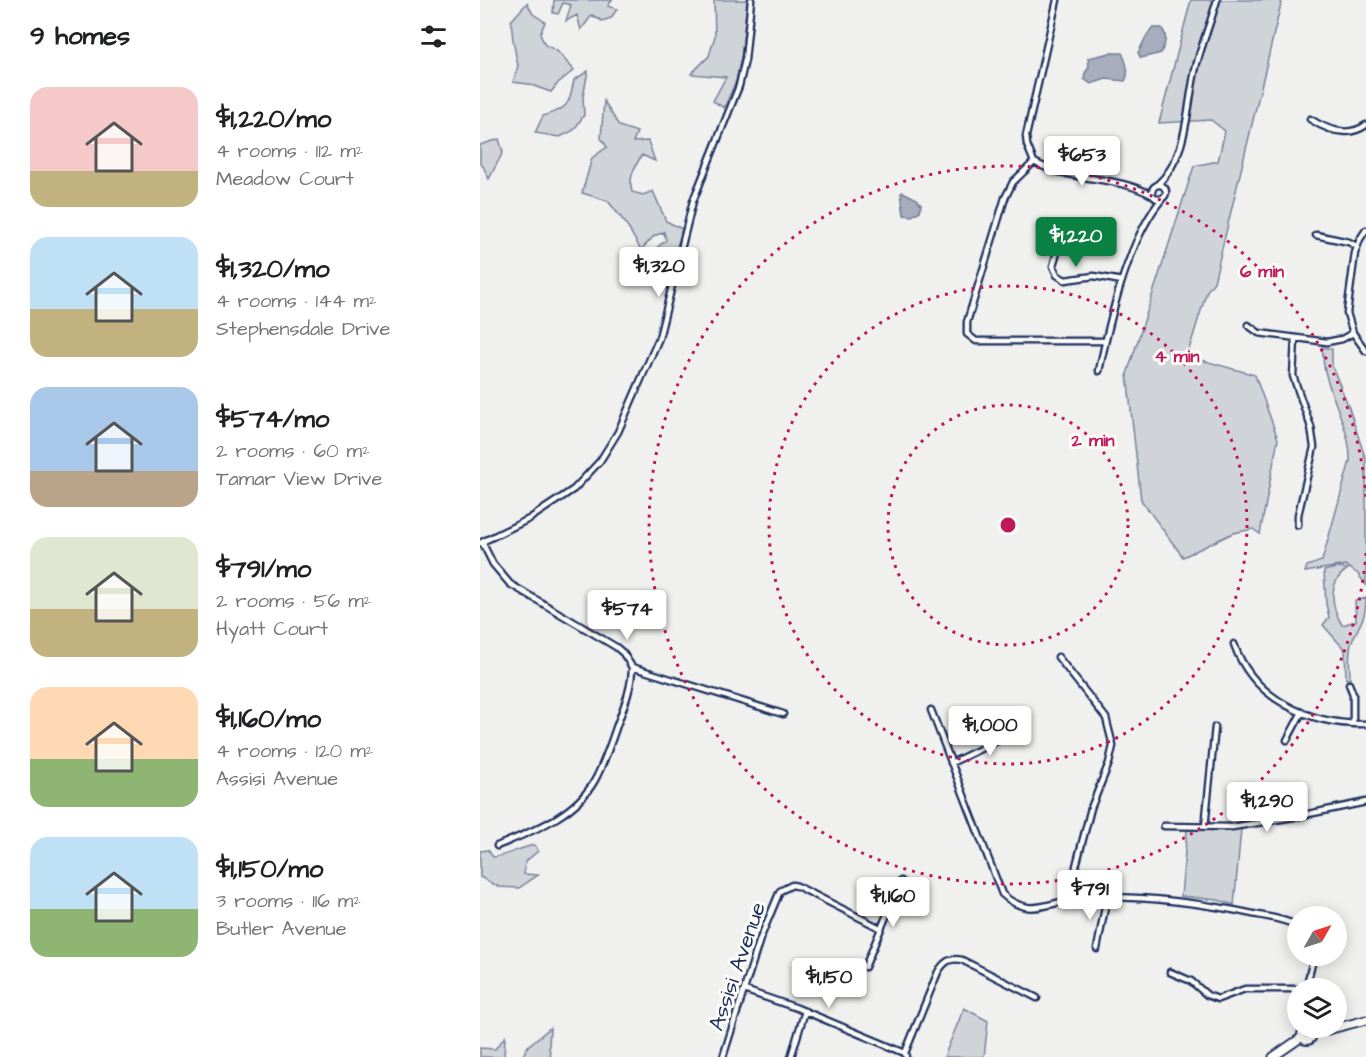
<!DOCTYPE html>
<html lang="en">
<head>
<meta charset="utf-8">
<style>
  :root { --surface:#fff; --page:#f6f6f6; --text:#202124; --muted:#757577; --accent:#0b8043 }
  body { margin:0; font-family:"Architects Daughter",sans-serif; background:var(--page); color:var(--text); height:100vh; display:flex; flex-direction:column; font-size:22px; white-space:nowrap }
  * { box-sizing:border-box; margin:0 }
  p { font-size:20px; color:var(--muted) }
  .icon { flex:none; width:33px; height:33px; fill:none; stroke:currentColor; stroke-width:2; stroke-linecap:round; stroke-linejoin:round }
  .map { position:relative; flex:1; overflow:hidden }
  .panel { display:flex; flex-direction:column; background:var(--surface); width:480px }
  .panel>* { flex:none }
  .needle { width:39px; rotate:51deg }
  .tools { position:absolute; left:807px; top:906px; display:grid; gap:12px }
  .tools a { display:grid; place-items:center; width:60px; height:60px; border-radius:50%; background:var(--surface); box-shadow:0 3px 15px #0003; font-size:30px }
  .price { position:absolute; translate:-50% -51px; padding:0 14px; border-radius:6px; background:#fff; color:#222; font-size:20px; line-height:39px; filter:drop-shadow(0 2px 3px #0008) }
  .price::after { content:''; position:absolute; left:50%; top:36px; width:18px; height:14px; margin-left:-9px; background:inherit; clip-path:polygon(0 0,100% 0,50% 100%) }
  .price.current { background:var(--accent); color:#fff }
  ul { padding:0; list-style:none }
  li { display:flex; align-items:center; gap:18px; height:150px; padding:0 30px }
  li span { display:grid; place-items:center; flex:none; width:168px; height:120px; border-radius:18px; color:#555 }
  li>.icon { margin-inline-start:auto }
  span .icon { width:72px; height:72px; fill:#fffc; stroke-width:1 }
  li b { font-size:26px }
  h2 { display:flex; justify-content:space-between; align-items:center; height:72px; padding:0 30px; font-size:26px }
  main { display:flex; flex:1; min-height:0 }
  .map>svg:first-child { display:block }
</style>
</head>
<body>
<main>
<section class="panel">
<h2>9 homes<svg class="icon" aria-label="filters" viewBox="0 0 24 24"><path d="M4 7h16M4 17h16"/><circle cx="9" cy="7" r="2"/><circle cx="15" cy="17" r="2"/></svg></h2>
<ul>
<li><span style="background:linear-gradient(#f6c9c9 70%,#c2b280 0)"><svg class="icon" aria-label="home" viewBox="0 0 24 24"><path d="M3 11l9-7 9 7M6 9v11h12V9"/></svg></span><div><b>$1,220/mo</b><p>4 rooms · 112 m²</p><p>Meadow Court</p></div></li>
<li><span style="background:linear-gradient(#bfe0f5 60%,#c2b280 0)"><svg class="icon" aria-label="home" viewBox="0 0 24 24"><path d="M3 11l9-7 9 7M6 9v11h12V9"/></svg></span><div><b>$1,320/mo</b><p>4 rooms · 144 m²</p><p>Stephensdale Drive</p></div></li>
<li><span style="background:linear-gradient(#a9c7e8 70%,#b9a48a 0)"><svg class="icon" aria-label="home" viewBox="0 0 24 24"><path d="M3 11l9-7 9 7M6 9v11h12V9"/></svg></span><div><b>$574/mo</b><p>2 rooms · 60 m²</p><p>Tamar View Drive</p></div></li>
<li><span style="background:linear-gradient(#dfe7d0 60%,#c2b280 0)"><svg class="icon" aria-label="home" viewBox="0 0 24 24"><path d="M3 11l9-7 9 7M6 9v11h12V9"/></svg></span><div><b>$791/mo</b><p>2 rooms · 56 m²</p><p>Hyatt Court</p></div></li>
<li><span style="background:linear-gradient(#ffd9b3 60%,#8fb573 0)"><svg class="icon" aria-label="home" viewBox="0 0 24 24"><path d="M3 11l9-7 9 7M6 9v11h12V9"/></svg></span><div><b>$1,160/mo</b><p>4 rooms · 120 m²</p><p>Assisi Avenue</p></div></li>
<li><span style="background:linear-gradient(#bfe0f5 60%,#8fb573 0)"><svg class="icon" aria-label="home" viewBox="0 0 24 24"><path d="M3 11l9-7 9 7M6 9v11h12V9"/></svg></span><div><b>$1,150/mo</b><p>3 rooms · 116 m²</p><p>Butler Avenue</p></div></li>
</ul>
</section>
<div class="map">
<svg width="886" height="1057" viewBox="0 0 886 1057">
  <rect width="100%" height="100%" fill="#f0f0ee"/>
  <filter id="ink" filterUnits="userSpaceOnUse"><feTurbulence type="fractalNoise" baseFrequency=".0167" numOctaves="2"/><feDisplacementMap in="SourceGraphic" scale="12" xChannelSelector="R" yChannelSelector="G"/><feConvolveMatrix kernelMatrix="1 2 1 2 8 2 1 2 1" color-interpolation-filters="sRGB"/></filter>
  <g filter="url(#ink)">
    <path fill="#d0d3d8" stroke="#76819b" stroke-width="1.5" d="M 74,0 L 132,0 L 128,6 L 137,9 L 131,18 L 122,21 L 112,15 L 101,30 L 97,15 L 86,21 L 91,5 L 83,3 L 78,14 L 73,13 Z
      M 234,0 L 267,0 L 262,52 L 256,81 L 244,108 L 233,101 L 246,77 L 211,74 L 229,56 L 235,36 Z
      M 711,0 L 802,0 L 734,282 L 727,291 L 707,356 L 775,375 L 798,439 L 780,534 L 773,529 L 753,533 L 703,557 L 661,500 L 647,374 L 714,166 L 738,161 L 745,131 L 731,120 L 679,123 Z
      M 47,3 L 53,14 L 65,22 L 60,34 L 65,45 L 77,51 L 94,70 L 78,83 L 71,92 L 48,84 L 33,82 L 38,66 L 33,40 L 31,21 Z
      M 108,71 L 103,97 L 104,115 L 94,130 L 80,137 L 55,133 L 63,116 C 89,107 88,107 94,80 Z
      M 124,101 L 139,126 L 157,132 L 153,142 L 168,141 L 175,161 L 162,155 C 155,166 148,178 152,192 L 163,195 L 173,191 L 186,221 L 202,229 L 193,262 L 182,257 L 170,260 L 173,251 L 186,240 L 184,232 L 174,236 L 161,250 L 146,224 L 128,201 L 102,193 L 112,158 L 127,147 L 121,138 Z
      M 19,139 L 23,152 L 9,179 L 3,166 L 0,164 L 0,145 Z
      M 842,347 L 852,349 L 852,366 L 868,405 L 886,460 L 886,585 L 878,574 L 865,565 L 825,572 L 827,566 L 842,561 L 870,461 C 871,432 853,403 846,375 C 843,366 843,356 842,347 Z
      M 859,567 L 868,569 C 847,582 851,606 862,625 L 876,621 L 875,601 L 886,598 C 886,621 878,625 871,644 C 868,655 870,667 870,679 L 866,679 L 865,650 L 843,625 L 849,617 L 846,604 L 844,571 Z
      M 761,829 L 754,905 L 738,900 L 701,896 L 707,830 Z
      M 55,845 L 58,851 L 45,862 L 44,874 L 58,875 L 39,888 L 19,887 L 0,877 L 0,851 L 8,850 L 13,857 C 28,856 40,847 55,845 Z
      M 484,1008 L 508,1021 L 504,1057 L 464,1057 Z
      M 70,1028 L 69,1048 L 71,1057 L 42,1057 L 48,1046 Z
      M 25,1037 L 24,1057 L 0,1057 L 0,1048 L 15,1049 Z"/>
    <path fill="#a7adbd" stroke="#6f7b97" stroke-width="1.5" d="M 673,28 L 682,28 C 688,38 685,43 681,53 L 661,58 L 658,53 L 667,35 Z
      M 630,53 L 642,53 C 646,61 650,73 645,81 L 626,79 L 611,84 L 604,79 L 605,73 L 609,67 L 608,58 Z
      M 423,192 L 437,199 L 441,204 L 440,211 L 432,216 L 424,215 L 421,193 Z"/>
    <g fill="none" stroke-linecap="round" stroke-linejoin="round">
      <g stroke="#1b2f5e" stroke-width="9">
        <path id="street" d="M 830,119 C 847,130 868,138 886,125
          M 554,162 L 533,182 L 525,198 L 487,322 L 487,334 L 496,341 L 625,341
          M 554,162 L 547,145 L 546,136 L 577,0
          M 554,162 C 590,182 635,175 672,195
          M672 192a7 7 0 1 1 14 0a7 7 0 1 1-14 0Z
          M 677,185 C 710,156 706,102 717,63 C 723,41 731,21 737,0
          M 584,228 L 573,266 L 577,275 L 585,280 L 614,276 L 642,281
          M 886,230 L 880,239 L 875,253 L 867,313 L 873,333 L 886,351
          M 836,235 L 869,242 L 876,246
          M 768,325 L 779,333 L 847,342 L 862,339 L 873,333
          M 815,339 L 813,376 L 831,427 L 834,447 L 818,515 L 818,525
          M 619,371 C 630,319 648,239 682,199
          M 2,542 L 13,564 L 30,584 L 136,647 L 143,653 L 152,667 L 303,714
          M 0,543 L 49,519 L 94,489 L 120,461 L 138,432 L 179,338 L 213,201 L 259,86 L 265,60 L 271,0
          M 754,644 C 773,699 830,725 886,724
          M 578,657 L 626,718 L 633,746 L 629,763 L 611,808 L 596,866 L 594,891
          M 869,684 L 873,694 L 873,724
          M 451,710 L 522,894 C 545,915 561,907 588,900
          M 807,740 L 822,712
          M 471,763 L 538,731
          M 684,826 L 752,827 L 814,817 L 886,802
          M 725,827 L 735,727
          M 17,846 C 52,831 95,816 115,780 C 124,763 131,743 137,725 C 144,706 152,688 152,667
          M588 898a7 7 0 1 1 14 0a7 7 0 1 1-14 0Z
          M 602,898 C 660,895 716,902 773,914 C 788,917 805,919 818,926
          M 617,949 L 627,897
          M 385,967 L 421,881
          M 690,972 L 711,981 L 727,995 L 738,999 L 765,989 L 818,989
          M 826,988 L 834,956
          M 264,990 L 317,1008 L 425,1053
          M 826,1029 L 826,1028
          M 243,1057 L 280,939 L 300,891 L 312,885 L 317,886 L 400,928
          M 311,1057 L 325,1011
          M 426,1057 L 425,1053 L 458,972 C 464,962 470,957 482,960 L 557,998"/>
      </g>
      <g stroke="#1b2f5e" stroke-width="11">
        <path id="secondary" d="M821.5 1035a5.5 5.5 0 1 1 11 0a5.5 5.5 0 1 1-11 0Z
          M 832,1034 L 886,1020
          M 793,1057 L 822,1037"/>
      </g>
      <use href="#street" stroke="#fdfcf7" stroke-width="4.5"/>
      <use href="#secondary" stroke="#fdfcf7" stroke-width="7"/>
    </g>
  </g>
  <g fill="none" stroke="#c2185b" stroke-width="3" stroke-dasharray="3 6">
    <circle cx="528" cy="525" r="120"/>
    <circle cx="528" cy="525" r="239"/>
    <path d="M886 553A359 359 0 1 1 886 497"/>
  </g>
  <g text-anchor="middle" stroke-width="6" stroke-linejoin="round" paint-order="stroke">
    <g font-size="22" fill="#1b2f5e" stroke="#fdfcf7">
      <text transform="translate(256 966) rotate(-71)" y="8">Assisi Avenue</text>
    </g>
  </g>
  <circle cx="528" cy="525" r="9" fill="#c2185b" stroke="#fdfcf7" stroke-width="3"/>
  <g font-size="18" text-anchor="middle" font-weight="bold" fill="#c2185b" stroke="#fdfcf7" stroke-width="6" stroke-linejoin="round" paint-order="stroke">
    <text x="782" y="277">6 min</text>
    <text x="697" y="362">4 min</text>
    <text x="613" y="446">2 min</text>
  </g>
</svg>
<div class="tools">
<a><svg class="needle" viewBox="-14 -14 28 28"><path d="M0-13l5 13h-10z" fill="#e53935"/><path d="M0 13l5-13h-10z" fill="#757577"/></svg></a>
<a><svg class="icon" aria-label="layers" viewBox="0 0 24 24"><path d="M12 4l9 5-9 5-9-5zM3 14l9 5 9-5"/></svg></a>
</div>
<b class="price" style="left:602px;top:187px">$653</b>
<b class="price current" style="left:596px;top:268px">$1,220</b>
<b class="price" style="left:179px;top:298px">$1,320</b>
<b class="price" style="left:147px;top:641px">$574</b>
<b class="price" style="left:510px;top:757px">$1,000</b>
<b class="price" style="left:787px;top:833px">$1,290</b>
<b class="price" style="left:610px;top:921px">$791</b>
<b class="price" style="left:413px;top:928px">$1,160</b>
<b class="price" style="left:349px;top:1009px">$1,150</b>
</div>
</main>
</body>
</html>
